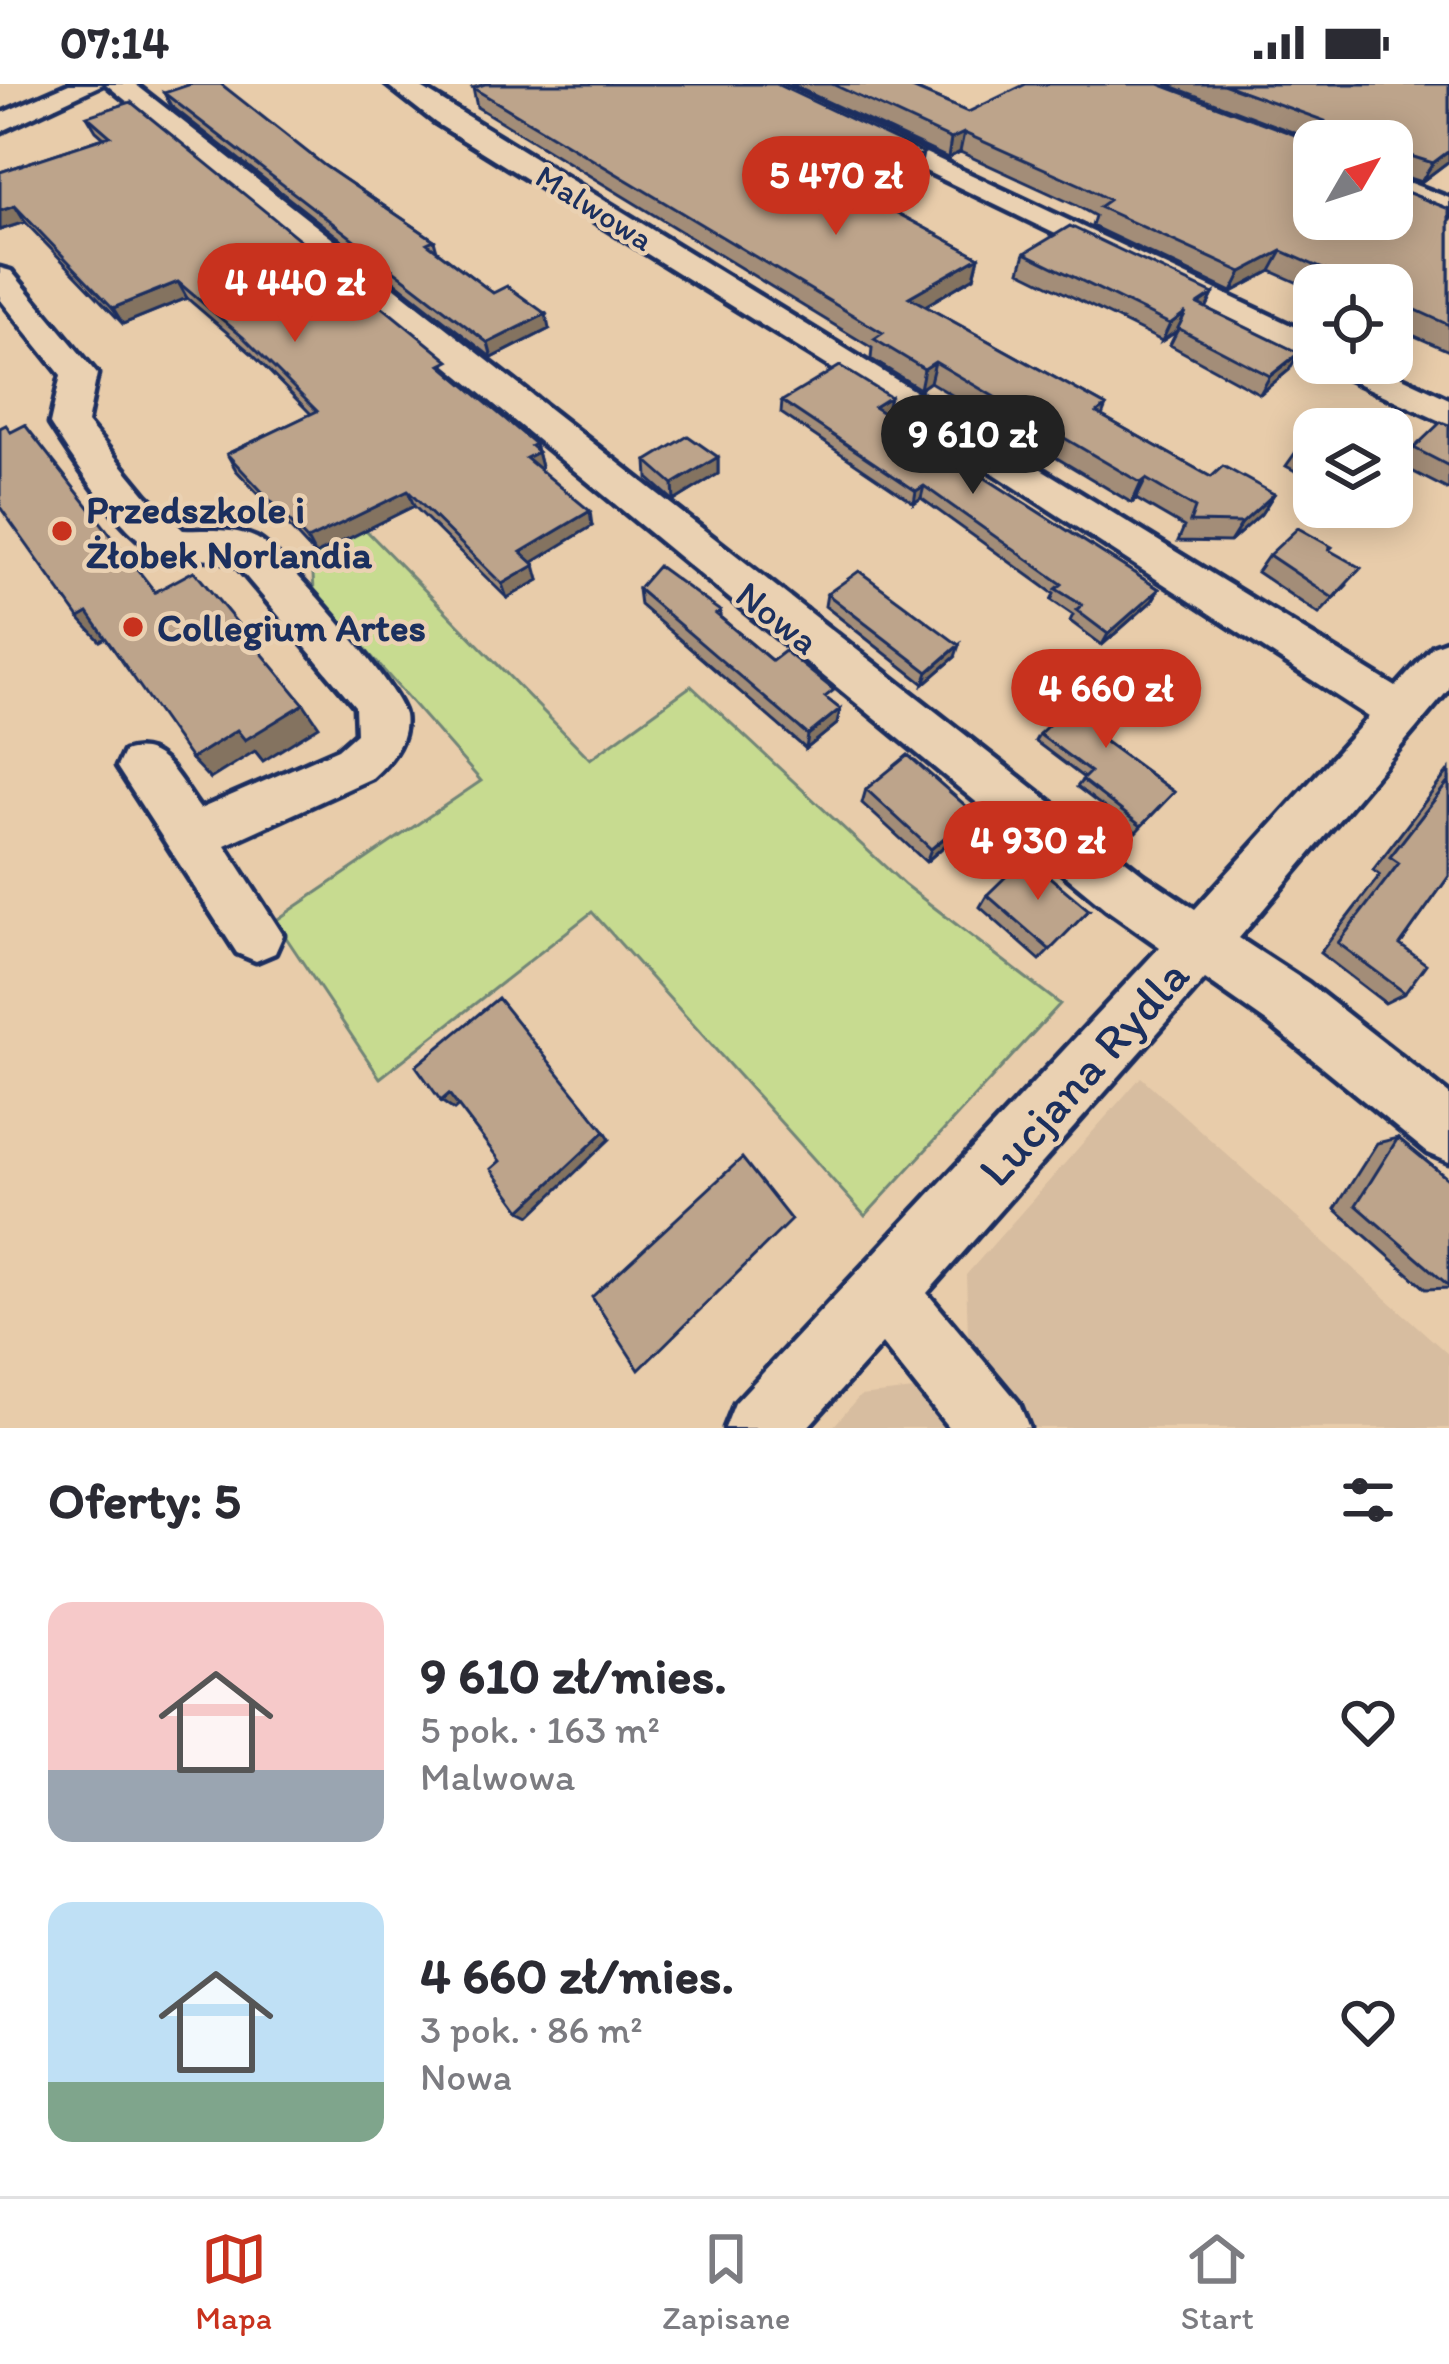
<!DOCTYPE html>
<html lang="pl">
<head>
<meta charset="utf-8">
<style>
  :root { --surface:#fff; --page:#f2f2f3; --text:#2b2b33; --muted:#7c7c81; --line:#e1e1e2; --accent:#c8321e }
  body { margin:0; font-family:Itim,sans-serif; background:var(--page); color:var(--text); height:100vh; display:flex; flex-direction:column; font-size:45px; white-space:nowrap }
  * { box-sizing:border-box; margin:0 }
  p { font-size:39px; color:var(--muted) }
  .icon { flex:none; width:66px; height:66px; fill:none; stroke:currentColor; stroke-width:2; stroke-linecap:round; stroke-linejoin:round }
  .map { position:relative; height:1344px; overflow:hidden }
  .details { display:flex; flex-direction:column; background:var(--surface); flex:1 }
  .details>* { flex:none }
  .needle { width:78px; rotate:51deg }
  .controls { position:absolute; left:1293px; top:36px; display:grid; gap:24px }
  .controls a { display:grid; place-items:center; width:120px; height:120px; border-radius:24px; background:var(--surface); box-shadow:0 6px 30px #0003; font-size:60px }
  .price { position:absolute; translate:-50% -102px; padding:0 27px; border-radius:42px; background:var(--accent); color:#fff; font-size:39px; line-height:78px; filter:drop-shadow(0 3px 6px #0008) }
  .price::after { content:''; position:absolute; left:50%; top:72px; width:36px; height:27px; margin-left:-18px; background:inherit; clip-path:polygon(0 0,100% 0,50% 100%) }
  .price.active { background:#222; color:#fff }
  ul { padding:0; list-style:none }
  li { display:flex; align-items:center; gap:36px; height:300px; padding:0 48px }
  li span { display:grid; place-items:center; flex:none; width:336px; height:240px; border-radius:24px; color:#555 }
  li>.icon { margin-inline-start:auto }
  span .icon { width:144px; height:144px; fill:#fffc; stroke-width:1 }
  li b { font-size:51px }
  h2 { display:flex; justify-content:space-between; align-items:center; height:144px; padding:0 48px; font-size:51px }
  .status { display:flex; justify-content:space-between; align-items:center; height:84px; padding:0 60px; background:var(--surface); direction:ltr }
  .status svg { height:33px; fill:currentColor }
  .menu { display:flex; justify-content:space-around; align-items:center; height:168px; border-top:3px solid var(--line); background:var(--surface); font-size:33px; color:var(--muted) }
  .menu a { display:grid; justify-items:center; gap:6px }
  .menu .active { color:var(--accent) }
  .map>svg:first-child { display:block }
</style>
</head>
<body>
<div class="status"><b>07:14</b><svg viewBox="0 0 49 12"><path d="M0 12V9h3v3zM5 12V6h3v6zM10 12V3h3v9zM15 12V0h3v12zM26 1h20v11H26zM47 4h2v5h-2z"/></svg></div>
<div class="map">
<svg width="1449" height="1344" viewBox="0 0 1449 1344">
  <rect width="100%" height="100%" fill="#e8ccaa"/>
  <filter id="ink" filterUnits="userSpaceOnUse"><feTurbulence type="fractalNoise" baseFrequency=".00833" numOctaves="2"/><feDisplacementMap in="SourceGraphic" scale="24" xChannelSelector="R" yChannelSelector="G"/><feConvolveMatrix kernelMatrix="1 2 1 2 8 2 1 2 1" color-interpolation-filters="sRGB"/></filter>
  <g filter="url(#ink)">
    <path fill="#d7bda0" d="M 1141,993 L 1449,1271 L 1449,1344 L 832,1344 L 860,1312 L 923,1305 L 943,1282 L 968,1251 L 966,1191 Z"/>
    <path fill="#c7db90" stroke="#718577" stroke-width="3" d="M 366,446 L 590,675 L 691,602 L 905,801 L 1060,920 L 865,1132 L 592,828 L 380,994 L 275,837 L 481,697 L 314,507 L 312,474 Z"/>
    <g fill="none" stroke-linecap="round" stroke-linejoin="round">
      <g stroke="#1b2f5e" stroke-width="9">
        <path id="minor" d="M 69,0 L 103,0 L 0,48 L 0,30 Z
          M 106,0 L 135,0 L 1144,791 L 1195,825 L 1369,633 L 833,285 L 436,39 L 386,0 L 415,0 L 1396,603 L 1433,562 L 1449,556 L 1449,605 L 1239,854 L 1308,899 L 1449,1010 L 1449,1078 L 1428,1069 L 1268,939 L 1205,895 L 927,1209 L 1019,1319 L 1029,1344 L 949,1344 L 882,1260 L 807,1344 L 725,1344 L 735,1319 L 1160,863 L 1106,825 Z
          M 746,0 L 779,0 L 1314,252 L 1314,275 Z
          M 1392,92 L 1449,114 L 1449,133 L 1392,111 Z
          M 0,184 L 11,187 L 97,290 L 87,339 L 147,412 L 183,446 C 208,447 231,443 256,454 C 281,466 399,603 404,631 C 408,656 390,678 372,694 L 225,761 L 283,851 L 275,869 L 256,877 L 237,869 L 117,683 L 124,668 C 162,655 179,697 200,725 L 338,665 L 356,649 L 355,622 L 238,483 C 214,468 184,480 157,468 C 123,452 71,373 50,340 L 61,291 L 0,215 Z
          M 1326,279 L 1372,279 L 1449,315 L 1449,341 L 1331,287 Z"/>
      </g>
      <use href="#minor" fill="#ead1b2" fill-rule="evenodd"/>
    </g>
    <path fill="#a38d78" stroke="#1b2f5e" stroke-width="3" d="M 790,0 L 903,0 L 968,28 L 1314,135 L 1392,57 L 1316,57 L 1165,0 L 1449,0 L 1449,77 L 1421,98 L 1399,91 L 1403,107 L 1449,125 L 1449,267 L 1392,242 L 1392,201 L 1314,201 L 1314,206 L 1271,187 L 1232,208 L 1092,142 L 1095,132 L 1075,121 L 960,68 L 948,74 Z
      M 473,4 L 919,89 L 884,107 L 902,115 L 899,130 L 979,173 L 974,193 L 925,222 L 1106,322 L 1102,332 L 1211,393 L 1274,410 L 1261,430 L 1230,458 L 1178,457 L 1184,443 L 1136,415 L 1132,419 L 930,298 L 920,305 L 871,275 L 872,264 L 477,23 Z
      M 164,9 L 325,82 L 434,156 L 437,167 L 493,209 L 549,245 L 492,274 L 171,22 Z
      M 87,32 L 453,291 L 535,360 L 541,383 L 538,385 L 592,442 L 532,478 L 539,496 L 507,514 L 414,422 L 315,471 L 236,386 L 227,370 L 311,330 L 251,269 L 187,214 L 123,240 L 25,138 L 0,146 L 0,88 L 104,54 L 96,47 Z
      M 1025,169 L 1213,210 L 1206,224 L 1289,286 L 1260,310 L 1170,261 L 1177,247 L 1162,257 L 1020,187 Z
      M 890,313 L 887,326 L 883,329 L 1159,505 L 1152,517 L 1102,561 L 1070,537 L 1073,531 L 1051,516 L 1054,510 L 921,414 L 914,419 L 781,329 L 782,317 Z
      M 1449,341 L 1449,406 L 1400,381 L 1414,364 Z
      M 1314,351 L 1314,397 L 1286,382 L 1298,365 Z
      M 718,373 L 718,390 L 674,417 L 648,394 L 647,377 Z
      M 1329,467 L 1347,501 L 1319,530 L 1257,488 L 1269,471 Z
      M 638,505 L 720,527 L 720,533 L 772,577 L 840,625 L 837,640 L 806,665 L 640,521 Z
      M 827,510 L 955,573 L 924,600 L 825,522 Z
      M 1136,613 L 1131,621 L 1098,652 L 1174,708 L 1136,748 L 1077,703 L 1084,694 L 1035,657 L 1039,650 Z
      M 1449,686 L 1449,792 L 1400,861 L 1405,909 L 1385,919 L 1320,869 L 1380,791 L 1373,786 Z
      M 866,705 L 967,742 L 926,778 L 862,719 Z
      M 987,811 L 1089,826 L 1040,876 L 980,823 Z
      M 1398,1054 L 1449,1096 L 1449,1204 L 1426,1205 L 1335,1125 L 1377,1059 Z"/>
    <path fill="#847361" stroke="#1b2f5e" stroke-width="3" d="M 964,49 L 960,68 L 948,74 L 951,55 Z
      M 1449,67 L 1449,77 L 1421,98 L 1433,79 Z
      M 923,69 L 919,89 L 863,117 L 866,98 Z
      M 902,115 L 898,135 L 886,123 Z
      M 15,122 L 25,138 L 0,146 L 0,127 Z
      M 1282,167 L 1271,187 L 1232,208 L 1242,188 Z
      M 979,173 L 974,193 L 906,233 L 909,213 Z
      M 178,198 L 187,214 L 123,240 L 113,224 Z
      M 1213,210 L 1205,227 L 1198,220 Z
      M 1186,228 L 1178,246 L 1162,257 L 1170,240 Z
      M 546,230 L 549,245 L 492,274 L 488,259 Z
      M 1299,269 L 1289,286 L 1260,310 L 1270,292 Z
      M 935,278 L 930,298 L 920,305 L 924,285 Z
      M 890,313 L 887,326 L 872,336 L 874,323 Z
      M 535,360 L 541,383 L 529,390 L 526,374 L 531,362 Z
      M 718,373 L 718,390 L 674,417 L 673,400 Z
      M 1146,395 L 1136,415 L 1132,419 L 1141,399 Z
      M 924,402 L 921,414 L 914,419 L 916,407 Z
      M 408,407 L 414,422 L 315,471 L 307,456 Z
      M 1274,410 L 1261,430 L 1230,458 L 1242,439 Z
      M 590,427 L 592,442 L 525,483 L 521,468 Z
      M 535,481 L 539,496 L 507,514 L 502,500 Z
      M 1159,505 L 1152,517 L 1102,561 L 1108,550 Z
      M 88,529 L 109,552 L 100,557 L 79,534 Z
      M 959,561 L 955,573 L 924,600 L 928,588 Z
      M 1136,613 L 1131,621 L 1092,658 L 1096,651 Z
      M 304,620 L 319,642 L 263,677 L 255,667 L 210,695 L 191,675 L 237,646 Z
      M 840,625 L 837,640 L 806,665 L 808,651 Z
      M 974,729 L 967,742 L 926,778 L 931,765 Z
      M 449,1010 L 462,1019 L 454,1026 L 441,1017 Z
      M 605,1047 L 610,1055 L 531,1131 L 521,1126 Z"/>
    <path fill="#bda48b" stroke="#1b2f5e" stroke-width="3" d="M 191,0 L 221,0 L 325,82 L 434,156 L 427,159 L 493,209 L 507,202 L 546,230 L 488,259 L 164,9 Z
      M 485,0 L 776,0 L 923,69 L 866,98 L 902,115 L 886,123 L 979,173 L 909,213 L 1106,322 L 1097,329 L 1211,393 L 1223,382 L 1274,410 L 1242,439 L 1190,438 L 1195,424 L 1146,395 L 1141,399 L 935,278 L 924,285 L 874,255 L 883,249 L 473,4 Z
      M 832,0 L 903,0 L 968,28 L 1026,0 L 1159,0 L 1314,58 L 1314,135 L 1392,135 L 1392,57 L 1326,57 L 1325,37 L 1223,0 L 1449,0 L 1449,67 L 1433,79 L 1401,69 L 1399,91 L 1408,98 L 1399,105 L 1449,125 L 1449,241 L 1392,215 L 1392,201 L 1359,201 L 1282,167 L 1242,188 L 1099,123 L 1109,116 L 1081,101 L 964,49 L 951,55 Z
      M 131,18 L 449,277 L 441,281 L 535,360 L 531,362 L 538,368 L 526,374 L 590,427 L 521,468 L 535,481 L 502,500 L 408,407 L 307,456 L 227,370 L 317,327 L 243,253 L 178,198 L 113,224 L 15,122 L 0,127 L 0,88 L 110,52 L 87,32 Z
      M 1070,142 L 1213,210 L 1198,220 L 1299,269 L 1270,292 L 1178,244 L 1186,228 L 1170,240 L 1025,169 Z
      M 840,282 L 890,313 L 874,323 L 1159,505 L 1108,550 L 1076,526 L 1082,521 L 1056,505 L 1062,500 L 924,402 L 916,407 L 782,317 Z
      M 1333,334 L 1354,345 L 1321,345 Z
      M 1441,338 L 1449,341 L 1449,382 L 1414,364 Z
      M 6,341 L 11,348 L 25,341 L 155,508 L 194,487 L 304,620 L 245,656 L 237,646 L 191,675 L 88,529 L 79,534 L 0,423 L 0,344 Z
      M 1314,351 L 1314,374 L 1298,365 Z
      M 688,352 L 718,373 L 673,400 L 647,377 Z
      M 1298,444 L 1332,463 L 1329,466 L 1361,484 L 1333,514 L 1269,471 Z
      M 658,482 L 720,527 L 716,530 L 772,577 L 785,567 L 834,606 L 825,613 L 840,625 L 808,651 L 638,505 Z
      M 859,487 L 959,561 L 928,588 L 827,510 Z
      M 1102,590 L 1136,613 L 1096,651 L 1174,708 L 1141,742 L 1082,696 L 1090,688 L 1039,650 Z
      M 908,671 L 974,729 L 931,765 L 866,705 Z
      M 1449,697 L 1449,792 L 1400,861 L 1426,880 L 1405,909 L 1338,859 L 1399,779 L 1390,773 Z
      M 1026,773 L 1089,826 L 1050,866 L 987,811 Z
      M 498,914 L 605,1047 L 521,1126 L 491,1085 L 500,1077 L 449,1010 L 441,1017 L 416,982 Z
      M 1398,1054 L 1449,1096 L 1449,1202 L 1356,1121 Z
      M 742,1074 L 791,1136 L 639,1286 L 592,1213 Z"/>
  </g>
  <g fill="#c8321e" stroke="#ead1b2" stroke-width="4.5">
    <circle cx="62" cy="447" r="12"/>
    <circle cx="133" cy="543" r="12"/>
  </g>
  <g text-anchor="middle" stroke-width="9" stroke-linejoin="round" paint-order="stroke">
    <g font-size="33" fill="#1b2f5e" stroke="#ead1b2">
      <text transform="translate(595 123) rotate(32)" y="12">Malwowa</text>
    </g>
    <g font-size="39" font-weight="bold" fill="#1b2f5e" stroke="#ead1b2" text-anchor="start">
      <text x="86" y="439">Przedszkole i<tspan x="86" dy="45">Żłobek Norlandia</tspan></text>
      <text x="157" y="557">Collegium Artes</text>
    </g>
    <g font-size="39" fill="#1b2f5e" stroke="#ead1b2">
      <text transform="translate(778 533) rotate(38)" y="14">Nowa</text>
    </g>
    <g font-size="48" fill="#1b2f5e" stroke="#ead1b2">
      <text transform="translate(1083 988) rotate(-48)" y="17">Lucjana Rydla</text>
    </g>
  </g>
</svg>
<div class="controls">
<a><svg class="needle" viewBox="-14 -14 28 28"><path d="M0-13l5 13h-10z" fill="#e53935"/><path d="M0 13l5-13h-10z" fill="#7c7c81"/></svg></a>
<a><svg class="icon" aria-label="locate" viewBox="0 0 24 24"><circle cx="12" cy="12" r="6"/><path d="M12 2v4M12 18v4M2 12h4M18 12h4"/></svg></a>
<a><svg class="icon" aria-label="layers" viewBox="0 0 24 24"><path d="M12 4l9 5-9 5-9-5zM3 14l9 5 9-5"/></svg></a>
</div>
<b class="price" style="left:836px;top:154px">5 470 zł</b>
<b class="price" style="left:295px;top:261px">4 440 zł</b>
<b class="price active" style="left:973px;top:413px">9 610 zł</b>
<b class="price" style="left:1106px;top:667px">4 660 zł</b>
<b class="price" style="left:1038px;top:819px">4 930 zł</b>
</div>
<section class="details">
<h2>Oferty: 5<svg class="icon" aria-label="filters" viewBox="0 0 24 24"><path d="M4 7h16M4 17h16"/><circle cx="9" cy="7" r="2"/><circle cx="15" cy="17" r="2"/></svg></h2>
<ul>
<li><span style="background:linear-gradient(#f6c9c9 70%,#9aa5b1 0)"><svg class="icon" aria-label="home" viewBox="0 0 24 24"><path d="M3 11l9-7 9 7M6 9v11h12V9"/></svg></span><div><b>9 610 zł/mies.</b><p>5 pok. · 163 m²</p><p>Malwowa</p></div><svg class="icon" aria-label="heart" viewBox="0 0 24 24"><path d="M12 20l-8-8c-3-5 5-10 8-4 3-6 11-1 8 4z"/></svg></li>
<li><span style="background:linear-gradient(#bfe0f5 75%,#7fa58c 0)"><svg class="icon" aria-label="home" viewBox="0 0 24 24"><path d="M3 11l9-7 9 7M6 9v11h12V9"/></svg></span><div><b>4 660 zł/mies.</b><p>3 pok. · 86 m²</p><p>Nowa</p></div><svg class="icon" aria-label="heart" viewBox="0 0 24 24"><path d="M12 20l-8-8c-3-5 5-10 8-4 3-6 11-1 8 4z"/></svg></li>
</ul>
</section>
<nav class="menu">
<a class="active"><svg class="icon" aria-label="map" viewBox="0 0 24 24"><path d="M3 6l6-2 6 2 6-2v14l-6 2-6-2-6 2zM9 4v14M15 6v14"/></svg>Mapa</a>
<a><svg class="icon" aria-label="saved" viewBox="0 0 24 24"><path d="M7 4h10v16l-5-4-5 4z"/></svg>Zapisane</a>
<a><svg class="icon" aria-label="home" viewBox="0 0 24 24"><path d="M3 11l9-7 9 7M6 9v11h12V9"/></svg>Start</a>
</nav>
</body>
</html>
